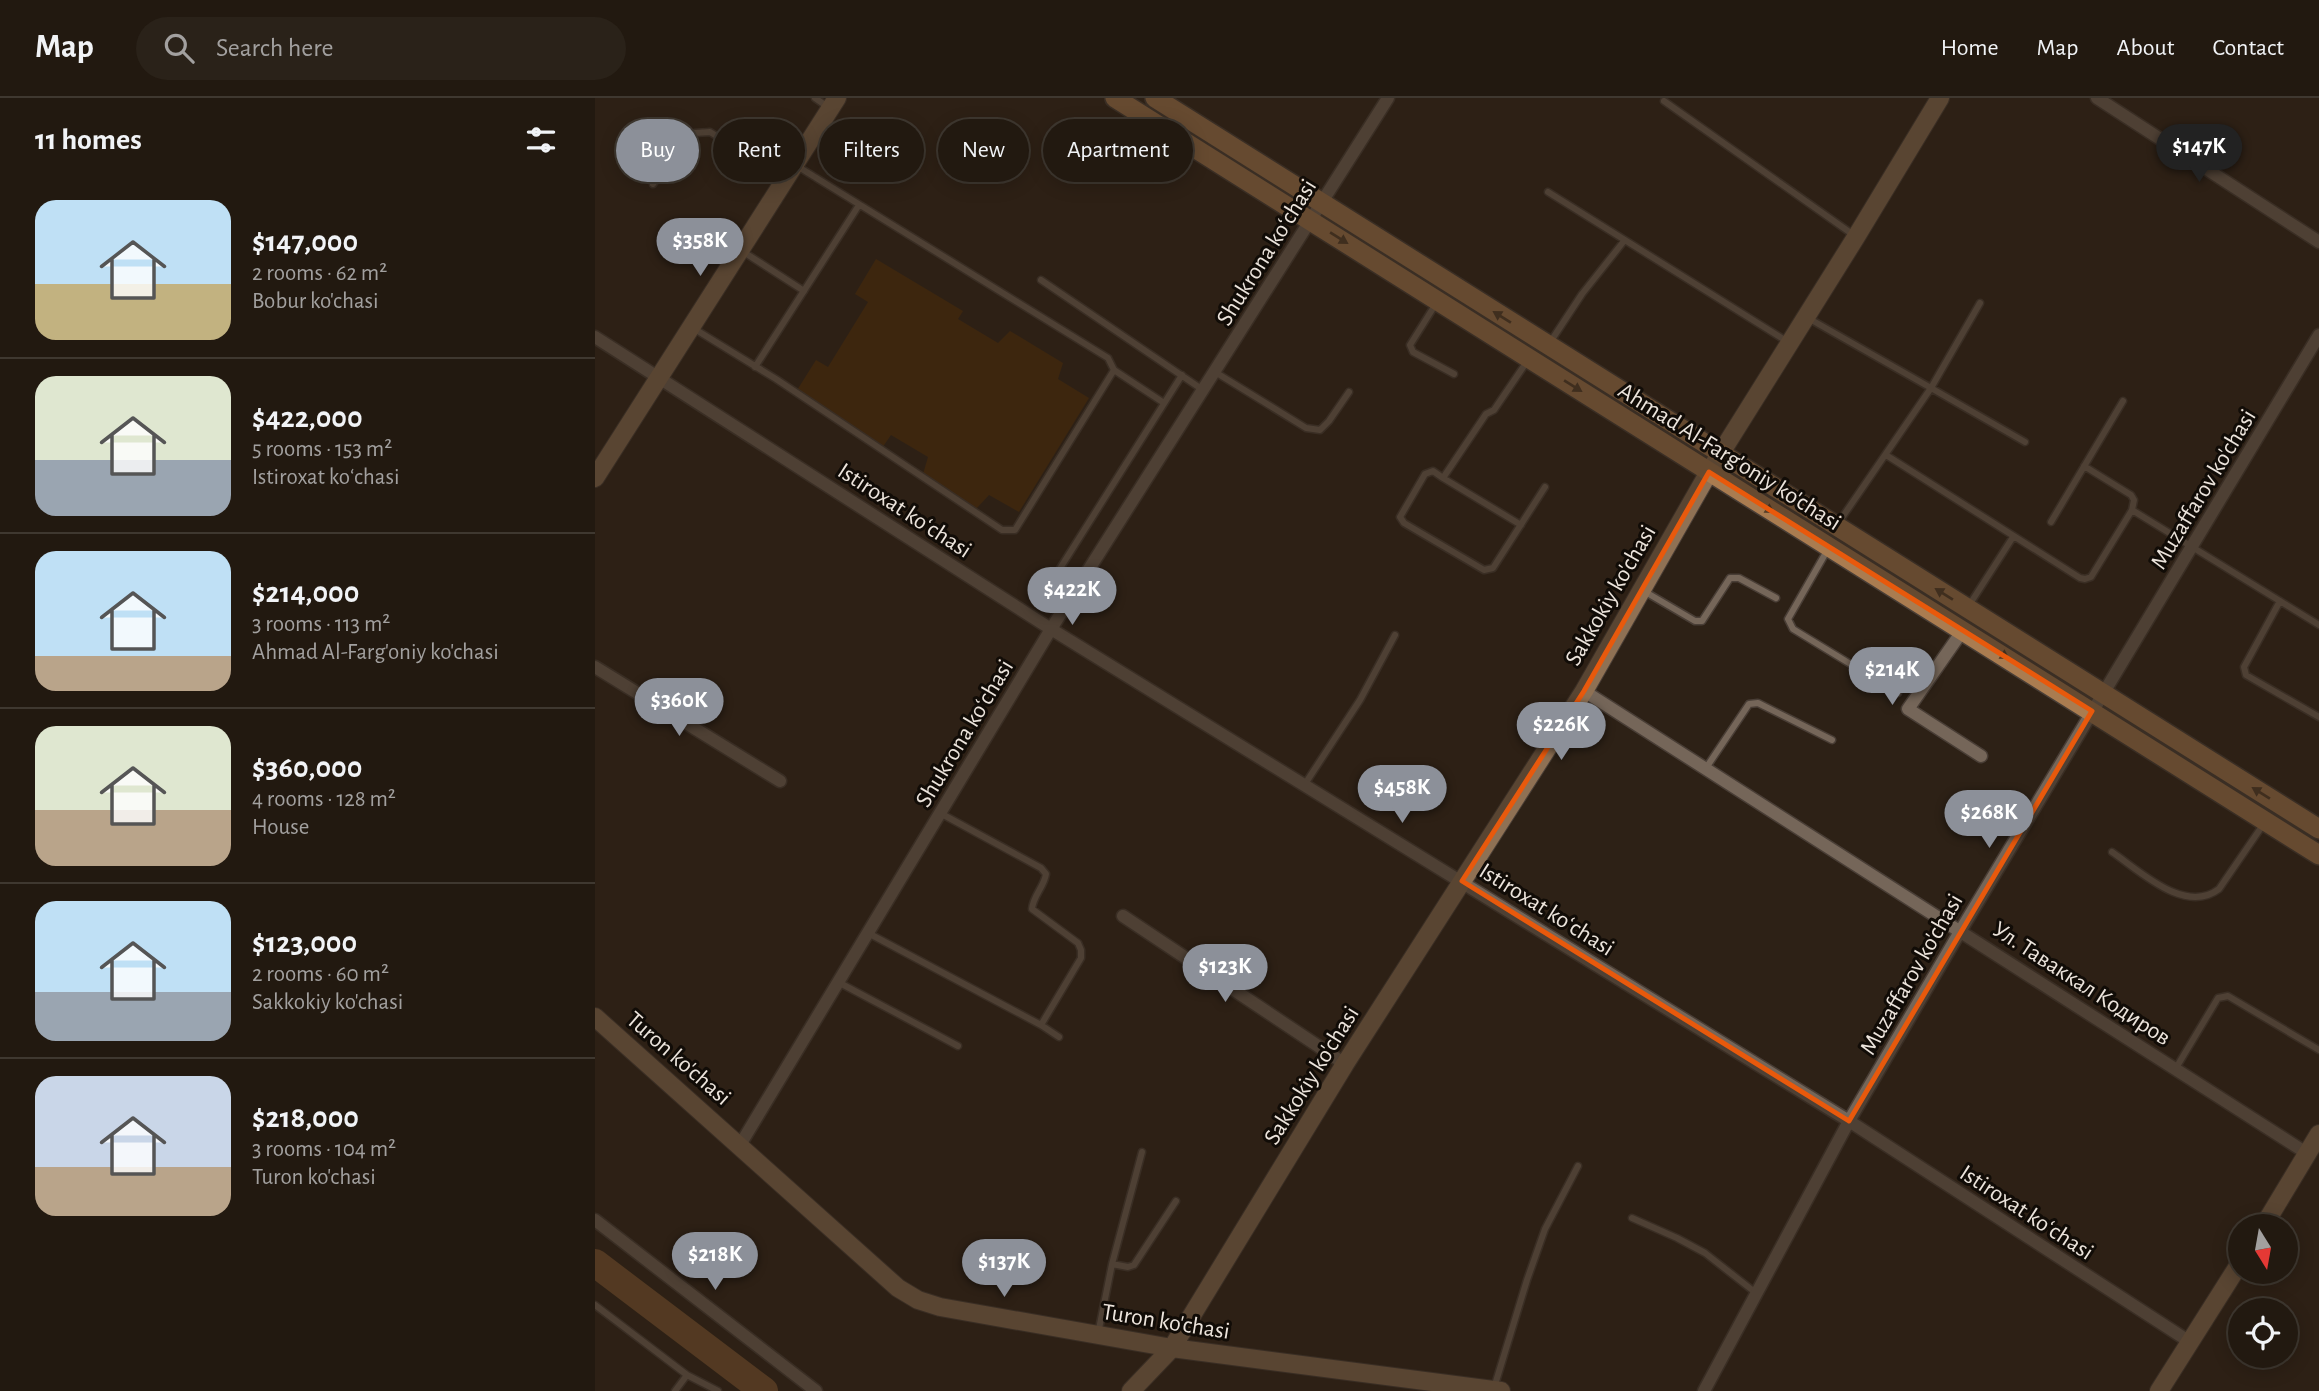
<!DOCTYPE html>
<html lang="en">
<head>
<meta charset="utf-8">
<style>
  :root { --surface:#221910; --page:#2a2219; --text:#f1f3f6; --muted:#a2a09f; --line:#3f3830; --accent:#8c9099 }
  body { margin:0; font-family:"Alegreya Sans",sans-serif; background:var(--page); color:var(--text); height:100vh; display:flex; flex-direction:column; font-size:26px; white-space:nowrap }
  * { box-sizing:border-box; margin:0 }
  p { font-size:23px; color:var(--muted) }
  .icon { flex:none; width:38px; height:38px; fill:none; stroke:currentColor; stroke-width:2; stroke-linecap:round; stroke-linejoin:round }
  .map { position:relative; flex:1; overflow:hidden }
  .sheet { display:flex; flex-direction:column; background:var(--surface); width:595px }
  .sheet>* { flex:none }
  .hud { position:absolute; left:21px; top:21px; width:665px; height:63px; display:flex; gap:14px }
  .needle { width:46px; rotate:169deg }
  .fabs { position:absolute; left:1633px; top:1116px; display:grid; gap:14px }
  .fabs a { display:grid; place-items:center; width:70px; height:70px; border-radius:50%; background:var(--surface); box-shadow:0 4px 18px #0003,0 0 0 2px var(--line); font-size:35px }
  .price { position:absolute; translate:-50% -60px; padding:0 16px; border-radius:24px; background:var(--accent); color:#fff; font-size:23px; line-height:46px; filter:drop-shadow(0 2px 4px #0008) }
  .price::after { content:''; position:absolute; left:50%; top:42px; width:21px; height:16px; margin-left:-10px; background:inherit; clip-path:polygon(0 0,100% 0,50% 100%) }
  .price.on { background:#222; color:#fff }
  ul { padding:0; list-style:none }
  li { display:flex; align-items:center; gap:21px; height:175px; padding:0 35px }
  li+li { border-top:2px solid var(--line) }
  li span { display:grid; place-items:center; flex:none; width:196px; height:140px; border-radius:21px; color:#555 }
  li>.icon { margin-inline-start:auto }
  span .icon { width:84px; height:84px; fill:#fffc; stroke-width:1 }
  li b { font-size:30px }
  h2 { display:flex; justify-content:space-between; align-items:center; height:84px; padding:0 35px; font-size:30px }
  .pill { padding:0 24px; border-radius:32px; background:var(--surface); box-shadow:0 4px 18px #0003,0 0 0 2px var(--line); font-size:24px; line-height:63px }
  .pill.on { background:var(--accent); color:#fff }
  header { display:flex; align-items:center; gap:42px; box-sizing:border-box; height:98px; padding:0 35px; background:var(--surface); border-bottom:2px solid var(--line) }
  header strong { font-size:33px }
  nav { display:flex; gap:38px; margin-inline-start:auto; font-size:24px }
  .search { width:490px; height:63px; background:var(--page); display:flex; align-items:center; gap:18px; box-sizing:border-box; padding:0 24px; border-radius:38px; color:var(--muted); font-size:26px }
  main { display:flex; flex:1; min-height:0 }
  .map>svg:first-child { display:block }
</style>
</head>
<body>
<header>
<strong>Map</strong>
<div class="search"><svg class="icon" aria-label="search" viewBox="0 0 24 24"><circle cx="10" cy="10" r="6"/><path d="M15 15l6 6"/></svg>Search here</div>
<nav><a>Home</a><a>Map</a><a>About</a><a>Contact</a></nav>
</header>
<main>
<section class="sheet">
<h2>11 homes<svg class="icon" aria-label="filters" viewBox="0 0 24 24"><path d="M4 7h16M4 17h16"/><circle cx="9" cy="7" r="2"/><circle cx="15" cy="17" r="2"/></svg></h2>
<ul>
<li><span style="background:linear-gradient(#bfe0f5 60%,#c2b280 0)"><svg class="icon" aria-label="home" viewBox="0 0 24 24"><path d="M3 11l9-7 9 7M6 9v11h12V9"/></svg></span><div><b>$147,000</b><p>2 rooms · 62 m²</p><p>Bobur ko'chasi</p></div></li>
<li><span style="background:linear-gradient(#dfe7d0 60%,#9aa5b1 0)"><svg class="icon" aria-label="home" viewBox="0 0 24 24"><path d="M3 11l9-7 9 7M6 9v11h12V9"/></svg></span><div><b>$422,000</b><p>5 rooms · 153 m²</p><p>Istiroxat koʻchasi</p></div></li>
<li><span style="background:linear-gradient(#bfe0f5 75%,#b9a48a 0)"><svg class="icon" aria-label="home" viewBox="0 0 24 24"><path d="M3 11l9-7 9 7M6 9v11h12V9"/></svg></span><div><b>$214,000</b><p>3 rooms · 113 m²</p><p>Ahmad Al-Farg'oniy ko'chasi</p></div></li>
<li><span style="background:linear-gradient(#dfe7d0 60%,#b9a48a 0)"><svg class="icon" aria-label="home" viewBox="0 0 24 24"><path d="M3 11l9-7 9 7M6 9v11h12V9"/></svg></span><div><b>$360,000</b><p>4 rooms · 128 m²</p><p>House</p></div></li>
<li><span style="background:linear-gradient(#bfe0f5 65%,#9aa5b1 0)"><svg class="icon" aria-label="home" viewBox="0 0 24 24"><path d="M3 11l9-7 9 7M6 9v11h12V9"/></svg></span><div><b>$123,000</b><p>2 rooms · 60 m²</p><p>Sakkokiy ko'chasi</p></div></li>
<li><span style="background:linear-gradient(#c9d6e8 65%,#b9a48a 0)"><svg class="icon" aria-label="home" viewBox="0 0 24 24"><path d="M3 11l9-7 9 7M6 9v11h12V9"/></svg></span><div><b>$218,000</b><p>3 rooms · 104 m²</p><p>Turon ko'chasi</p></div></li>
</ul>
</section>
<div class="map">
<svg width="1724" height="1293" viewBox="0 0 1724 1293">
  <rect width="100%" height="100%" fill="#2d2116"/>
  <path fill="#502d06" d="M 281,161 L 368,213 L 363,221 L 403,245 L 415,233 L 468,265 L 463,281 L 494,300 L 424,414 L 394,397 L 381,411 L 328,376 L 333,359 L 296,337 L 287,350 L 199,297 L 221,262 L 233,269 L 273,204 L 260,196 Z"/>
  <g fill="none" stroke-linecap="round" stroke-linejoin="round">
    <path stroke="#815831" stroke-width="28" d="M 0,1165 L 169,1293"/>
    <g stroke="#493e36" stroke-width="9">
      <path id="lane" d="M 220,0 L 233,9
        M 1069,3 L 1260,138
        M 202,68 L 513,260 L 519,272 L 569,305
        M 58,86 L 92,39 L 100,35 L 115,34 L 189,80
        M 953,94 L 1193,244
        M 147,153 L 209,193
        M 446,182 L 608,292
        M 842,204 L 815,247 L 818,254 L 859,276
        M 1213,220 L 1336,290 L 1385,205
        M 98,230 L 181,281 L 407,432 L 420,432 L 519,272
        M 956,243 L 987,196 L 1029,143
        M 933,262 L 899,312 L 891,316 L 848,380 L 838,373 L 830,376 L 805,419 L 809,425 L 889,472 L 898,470 L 950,389
        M 160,269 L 264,107
        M 620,274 L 711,330 L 725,332 L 734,323 L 754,294
        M 1291,357 L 1485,480 L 1490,481 L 1496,479 L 1537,412 L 1724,527
        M 1489,368 L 1536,397 L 1539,402 L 1537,412
        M 848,380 L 926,427
        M 1244,424 L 1336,290 L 1430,344
        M 1456,424 L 1528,303
        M 1233,451 L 1193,521 L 1198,531 L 1303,595
        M 464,472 L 587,277
        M 1047,492 L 1100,523 L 1107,523 L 1135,480 L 1144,480 L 1181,500
        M 1685,503 L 1649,569 L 1651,577 L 1724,619
        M 1373,509 L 1418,439
        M 1111,670 L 1154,606 L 1163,605 L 1237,642
        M 710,686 L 765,602 L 800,537
        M 345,715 L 446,770 L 451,776 C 449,789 438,798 437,811 L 483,845 L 486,852 L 486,860 L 446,927
        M 1517,754 C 1545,773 1590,817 1624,791 L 1670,724
        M 273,835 L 446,927 L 464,939
        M 243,884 L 363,948
        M 1581,970 L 1623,900 L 1633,898 L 1724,952
        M 1037,1120 L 1082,1140 L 1110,1155 L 1161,1195
        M 517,1166 L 533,1169 L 539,1167 L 581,1103
        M 0,1207 L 92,1277 L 123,1293
        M 503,1236 L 517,1166 L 547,1054
        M 899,1290 L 932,1182 L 950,1131 L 983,1068
        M 80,1293 L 92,1277"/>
    </g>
    <g stroke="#493e36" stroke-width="15">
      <path id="street" d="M 1502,0 L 1724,144
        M 0,239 L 456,531 L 1254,1023 L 1595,1244
        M 1368,532 L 1313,611 L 1386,658
        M 0,569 L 185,683
        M 989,593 L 1713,1056
        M 528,818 L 750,966
        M 145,1047 L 456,531 L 793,0
        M 0,1122 L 221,1293
        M 1109,1293 L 1254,1023 L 1366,832 L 1724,237"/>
    </g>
    <g stroke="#493e36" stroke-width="20">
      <path id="secondary" d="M 0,380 L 242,0
        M 0,919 L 303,1190 L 323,1202 L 345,1209 L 577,1250 L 906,1293
        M 1668,1129 L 1724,1036
        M 536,1293 L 577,1250 L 750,966 L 989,593 L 1114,374 L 1261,139 L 1345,0
        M 1564,1293 L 1645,1165"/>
    </g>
    <g stroke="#493e36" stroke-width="22">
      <path id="primary" d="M 520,0 L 1724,757
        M 560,0 L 1724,731"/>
    </g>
    <use href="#lane" stroke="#756659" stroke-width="6"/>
    <use href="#street" stroke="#756659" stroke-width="12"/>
    <use href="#secondary" stroke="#8f7154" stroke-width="18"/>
    <use href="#primary" stroke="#aa7c50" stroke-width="19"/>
  </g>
  <defs><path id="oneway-solid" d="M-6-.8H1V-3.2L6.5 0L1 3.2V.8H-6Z" transform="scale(1.75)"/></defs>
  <g fill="#563e28">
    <use href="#oneway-solid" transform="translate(744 140) rotate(32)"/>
    <use href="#oneway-solid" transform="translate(907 219) rotate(-148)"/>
    <use href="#oneway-solid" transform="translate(978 288) rotate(32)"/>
    <use href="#oneway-solid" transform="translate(1170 409) rotate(32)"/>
    <use href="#oneway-solid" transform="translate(1349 496) rotate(-148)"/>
    <use href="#oneway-solid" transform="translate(1405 555) rotate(32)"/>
    <use href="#oneway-solid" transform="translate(1666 695) rotate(-148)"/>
  </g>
  <path d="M0 0H1724V1293H0ZM 1114,374 L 1497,613 L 1254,1023 L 867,783 L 989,593 Z" fill="#2d2116" fill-opacity=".55" fill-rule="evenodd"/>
  <path fill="none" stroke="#e8590c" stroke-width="5" stroke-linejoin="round" d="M 1114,374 L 1497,613 L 1254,1023 L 867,783 L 989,593 Z"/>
  <g text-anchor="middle" stroke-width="6" stroke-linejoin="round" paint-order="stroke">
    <g font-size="24" fill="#ece4dc" stroke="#110c07">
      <text transform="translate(671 154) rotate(-58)" y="8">Shukrona koʻchasi</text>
      <text transform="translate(1135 358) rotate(32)" y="8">Ahmad Al-Farg'oniy ko'chasi</text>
      <text transform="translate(1608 391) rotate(-59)" y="8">Muzaffarov ko'chasi</text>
      <text transform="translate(310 412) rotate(33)" y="8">Istiroxat koʻchasi</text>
      <text transform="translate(1015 497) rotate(-60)" y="8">Sakkokiy ko'chasi</text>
      <text transform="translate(369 635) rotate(-59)" y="8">Shukrona koʻchasi</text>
      <text transform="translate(952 811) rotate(32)" y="8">Istiroxat koʻchasi</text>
      <text transform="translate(1316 876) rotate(-60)" y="8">Muzaffarov ko'chasi</text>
      <text transform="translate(1487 885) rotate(33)" y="8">Ул. Таваккал Кодиров</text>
      <text transform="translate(84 960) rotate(41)" y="8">Turon ko'chasi</text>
      <text transform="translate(716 977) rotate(-58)" y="8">Sakkokiy ko'chasi</text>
      <text transform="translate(1432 1114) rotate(33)" y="8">Istiroxat koʻchasi</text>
      <text transform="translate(571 1223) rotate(9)" y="8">Turon ko'chasi</text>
    </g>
  </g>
</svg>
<div class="fabs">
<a><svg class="needle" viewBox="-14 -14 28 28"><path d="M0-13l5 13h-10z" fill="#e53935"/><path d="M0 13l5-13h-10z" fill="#a2a09f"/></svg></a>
<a><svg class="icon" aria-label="locate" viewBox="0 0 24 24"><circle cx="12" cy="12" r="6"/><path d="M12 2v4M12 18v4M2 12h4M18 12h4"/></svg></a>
</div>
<b class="price on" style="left:1604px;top:86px">$147K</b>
<b class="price" style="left:105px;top:180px">$358K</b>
<b class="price" style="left:477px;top:529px">$422K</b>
<b class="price" style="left:1297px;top:609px">$214K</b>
<b class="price" style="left:84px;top:640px">$360K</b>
<b class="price" style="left:966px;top:664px">$226K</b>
<b class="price" style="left:807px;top:727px">$458K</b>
<b class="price" style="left:1394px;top:752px">$268K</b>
<b class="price" style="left:630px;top:906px">$123K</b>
<b class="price" style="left:120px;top:1194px">$218K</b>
<b class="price" style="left:409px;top:1201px">$137K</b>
<div class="hud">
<a class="pill on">Buy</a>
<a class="pill">Rent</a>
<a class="pill">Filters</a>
<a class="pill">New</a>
<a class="pill">Apartment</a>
</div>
</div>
</main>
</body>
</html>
